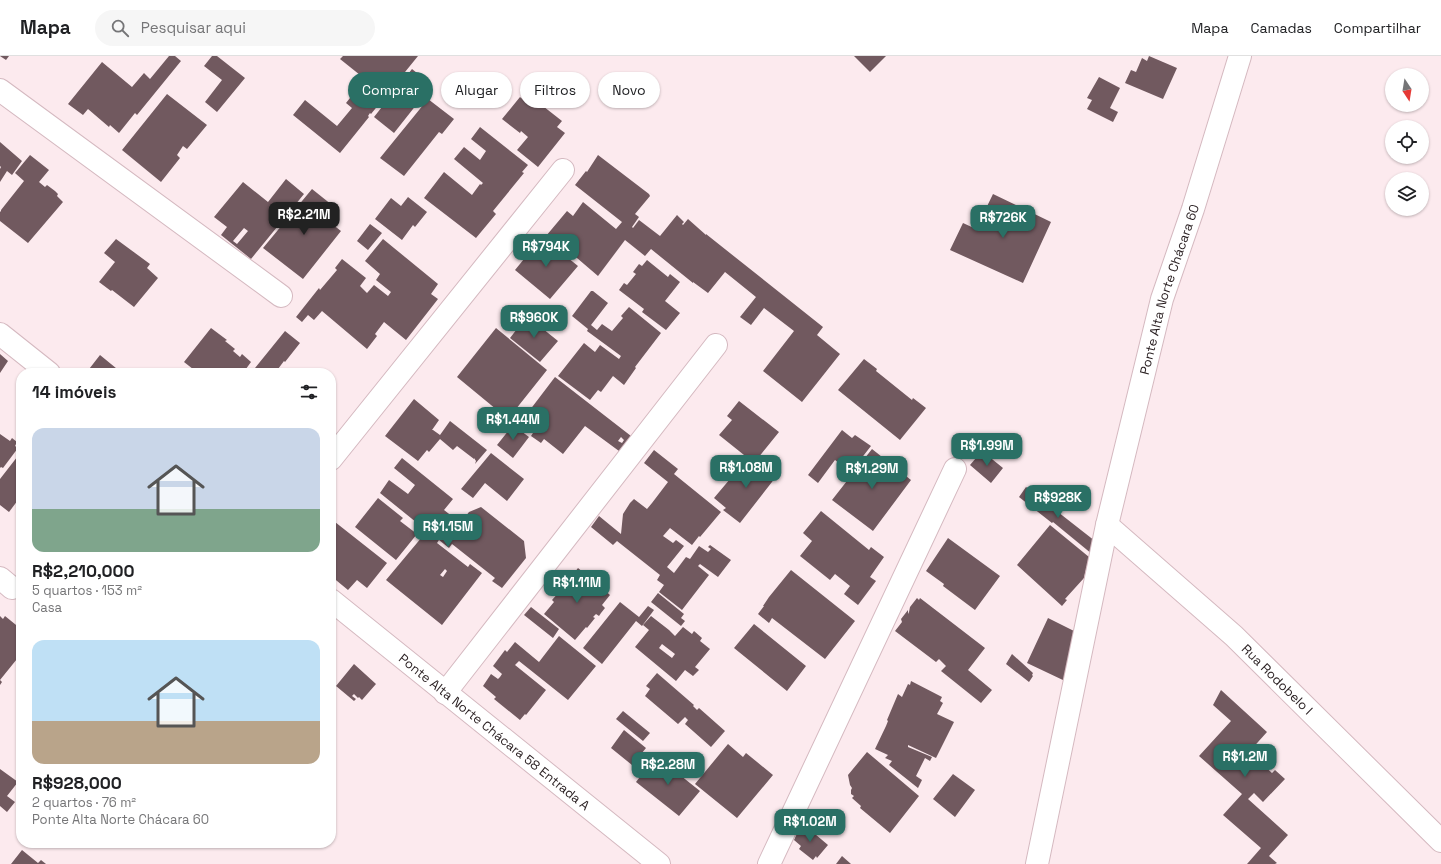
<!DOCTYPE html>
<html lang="pt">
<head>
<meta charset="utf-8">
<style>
  :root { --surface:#fff; --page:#f6f6f6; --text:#202124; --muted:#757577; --line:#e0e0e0; --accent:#2a7065 }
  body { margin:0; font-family:"Space Grotesk",sans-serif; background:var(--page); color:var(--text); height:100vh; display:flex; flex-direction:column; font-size:15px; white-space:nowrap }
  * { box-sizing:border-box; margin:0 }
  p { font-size:13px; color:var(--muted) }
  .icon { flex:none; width:22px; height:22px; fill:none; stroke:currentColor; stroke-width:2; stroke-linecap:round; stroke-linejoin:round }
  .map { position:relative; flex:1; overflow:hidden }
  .details { position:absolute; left:16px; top:312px; width:320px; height:480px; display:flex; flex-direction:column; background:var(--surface); border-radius:16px; box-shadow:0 1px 3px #0004 }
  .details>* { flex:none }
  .hud { position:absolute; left:348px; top:16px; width:380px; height:36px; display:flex; gap:8px }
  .needle { width:26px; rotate:168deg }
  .fabs { position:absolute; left:1385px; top:12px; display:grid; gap:8px }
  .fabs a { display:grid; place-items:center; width:44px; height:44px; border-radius:50%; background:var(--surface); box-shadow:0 1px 3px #0004; font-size:20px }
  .price { position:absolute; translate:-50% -34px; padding:0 9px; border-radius:8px; background:var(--accent); color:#fff; font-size:13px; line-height:26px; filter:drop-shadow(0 1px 2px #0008) }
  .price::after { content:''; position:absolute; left:50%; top:24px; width:12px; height:9px; margin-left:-6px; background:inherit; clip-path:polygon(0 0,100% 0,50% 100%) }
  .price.current { background:#222; color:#fff }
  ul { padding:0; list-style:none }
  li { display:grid; align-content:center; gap:8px; height:212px; padding:0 16px }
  li span { display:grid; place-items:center; height:124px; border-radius:12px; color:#555 }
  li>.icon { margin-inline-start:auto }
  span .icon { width:72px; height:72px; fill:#fffc; stroke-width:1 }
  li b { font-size:17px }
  h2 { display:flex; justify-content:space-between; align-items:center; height:48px; padding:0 16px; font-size:17px }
  .pill { padding:0 14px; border-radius:18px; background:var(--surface); box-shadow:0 1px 3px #0004; font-size:14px; line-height:36px }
  .pill.current { background:var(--accent); color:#fff }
  header { display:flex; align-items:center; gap:24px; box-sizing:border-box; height:56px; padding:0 20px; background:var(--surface); border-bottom:1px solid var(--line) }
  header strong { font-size:19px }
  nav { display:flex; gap:22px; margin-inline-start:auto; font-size:14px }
  .search { width:280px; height:36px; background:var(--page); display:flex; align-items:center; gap:10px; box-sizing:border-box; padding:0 14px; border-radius:22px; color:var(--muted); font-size:15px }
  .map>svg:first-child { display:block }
</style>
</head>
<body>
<header>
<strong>Mapa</strong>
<div class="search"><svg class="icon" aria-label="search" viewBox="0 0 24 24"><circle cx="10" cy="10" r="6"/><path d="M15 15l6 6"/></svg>Pesquisar aqui</div>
<nav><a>Mapa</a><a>Camadas</a><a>Compartilhar</a></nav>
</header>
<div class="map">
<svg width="1441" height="808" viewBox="0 0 1441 808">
  <rect width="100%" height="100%" fill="#fceaee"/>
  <path fill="#71595f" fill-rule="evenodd" d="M 0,0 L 9,0 L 6,4 Z
    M 169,0 L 175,0 L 181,5 L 137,59 L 135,57 L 119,77 L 110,69 L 109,71 L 88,53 L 83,59 L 68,48 L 102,6 L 132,31 L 144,17 L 150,23 Z
    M 212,0 L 217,0 L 245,22 L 217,56 L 205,46 L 222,24 L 204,10 Z
    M 343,0 L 418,0 L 371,58 L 370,57 L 368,60 L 369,61 L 340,97 L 293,59 L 305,44 L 337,70 L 352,52 L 346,47 L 365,23 L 340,3 Z
    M 854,0 L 886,0 L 870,16 Z
    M 1149,0 L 1177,12 L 1163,43 L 1125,27 L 1131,14 L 1136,16 L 1142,2 L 1147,5 Z
    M 412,13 L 432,29 L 394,77 L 374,61 Z
    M 1099,21 L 1120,32 L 1110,52 L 1118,56 L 1113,66 L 1087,53 L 1092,44 L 1087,42 Z
    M 167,38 L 207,69 L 187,93 L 183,90 L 177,99 L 180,102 L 161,126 L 122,94 Z
    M 520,41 L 529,49 L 534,43 L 562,65 L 557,71 L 565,77 L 538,111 L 517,94 L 528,81 L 521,75 L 520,77 L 502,63 Z
    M 428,43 L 454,63 L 442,78 L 439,76 L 404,120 L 380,102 Z
    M 480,71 L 528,109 L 522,116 L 524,117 L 493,155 L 496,158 L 476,182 L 424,142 L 444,116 L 472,139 L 480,128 L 481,129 L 483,127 L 454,103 L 464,91 L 480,104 L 486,95 L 471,83 Z
    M 0,86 L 22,105 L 12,119 L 7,115 L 0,126 L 0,113 L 1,111 L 0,110 Z
    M 30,99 L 49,114 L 39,126 L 45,131 L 47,129 L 55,135 L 58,138 L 57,140 L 63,146 L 28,187 L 0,165 L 0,156 L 1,155 L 1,154 L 24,125 L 15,117 Z
    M 598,99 L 649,138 L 650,140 L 635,158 L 639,161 L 632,171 L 633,172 L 639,164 L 660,180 L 677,159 L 684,166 L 682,168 L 683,169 L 688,163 L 706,179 L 706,178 L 823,271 L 817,279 L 840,298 L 802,346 L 763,315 L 794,275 L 764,252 L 751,269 L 740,261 L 756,241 L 725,216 L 708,237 L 693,226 L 693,227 L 651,193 L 645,200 L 625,184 L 598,220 L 563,190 L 561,192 L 546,180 L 567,155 L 573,160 L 583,146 L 616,173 L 622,166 L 575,129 L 586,115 L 587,116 Z
    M 286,123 L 304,138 L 251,203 L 221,179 L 227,171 L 214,161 L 243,126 L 268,146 ZM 244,172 L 248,175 L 237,188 L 233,185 Z
    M 312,133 L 332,149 L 323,161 L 341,175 L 303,223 L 263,192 Z
    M 993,138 L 1051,166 L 1023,227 L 950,194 L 963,167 L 976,173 Z
    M 408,141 L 427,156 L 415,171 L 413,169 L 402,184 L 375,163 L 391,142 L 401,150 Z
    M 370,168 L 382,177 L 368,194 L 357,185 Z
    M 542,181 L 578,210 L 550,243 L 515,214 Z
    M 116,183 L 150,208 L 147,212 L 158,222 L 134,251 L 112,234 L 111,235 L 99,226 L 115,206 L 104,197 Z
    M 383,183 L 438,228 L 431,238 L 438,243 L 406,284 L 384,266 L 375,278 L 377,280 L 367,293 L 322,255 L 314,264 L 308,259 L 302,266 L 296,261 L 319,232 L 320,234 L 337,214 L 335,212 L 342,203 L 366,222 L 360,230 L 367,237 L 374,229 L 388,240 L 391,236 L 376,224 L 380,218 L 365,205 Z
    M 647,204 L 668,221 L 670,218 L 680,226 L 665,245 L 680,257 L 666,274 L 642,256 L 644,253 L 619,234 L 624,227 L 627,229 L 636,218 L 633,216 L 639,208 L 642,210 Z
    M 591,235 L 593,235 L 608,247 L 591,269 L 597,274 L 602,268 L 612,275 L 623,262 L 621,260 L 629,251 L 661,277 L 635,311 L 636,312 L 624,329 L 613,320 L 601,336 L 598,334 L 590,344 L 558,320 L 584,287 L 595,296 L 600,289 L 619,303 L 621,300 L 587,275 L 588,273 L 572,260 Z
    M 527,260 L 558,285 L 540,306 L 510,282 Z
    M 211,272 L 227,284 L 225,285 L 235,293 L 233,295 L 240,301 L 242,298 L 251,306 L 243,317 L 198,317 L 184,306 Z
    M 496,272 L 547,314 L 508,363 L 457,321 Z
    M 285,275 L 300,287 L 285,306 L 284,305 L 275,317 L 251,317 Z
    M 0,298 L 8,305 L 0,317 Z
    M 100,299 L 122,317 L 86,317 Z
    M 864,303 L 877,313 L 876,315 L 912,344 L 913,342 L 926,352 L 900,384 L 838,334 Z
    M 555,321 L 631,380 L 619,395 L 585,370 L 563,398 L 544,383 L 541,387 L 531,380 L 533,377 L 520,367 ZM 621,381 L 624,384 L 622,387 L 618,385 Z
    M 414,343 L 439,364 L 432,374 L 433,374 L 440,379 L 450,365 L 487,394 L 475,408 L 476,405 L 474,402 L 474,403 L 457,390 L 453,394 L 440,383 L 429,396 L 427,394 L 418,405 L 385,380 Z
    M 739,345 L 779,376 L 754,407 L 719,379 L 732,364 L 727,360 Z
    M 513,369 L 529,381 L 513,402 L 497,389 Z
    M 842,374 L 852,382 L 855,379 L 871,390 L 853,413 L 846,407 L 843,410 L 835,404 L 818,427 L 808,419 Z
    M 0,378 L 10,385 L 12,382 L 17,386 L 15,390 L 18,392 L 3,412 L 1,411 L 0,412 Z
    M 872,393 L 911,424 L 873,475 L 832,444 Z
    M 654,394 L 678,413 L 674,418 L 721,456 L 700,481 L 699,480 L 692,489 L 670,472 L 663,480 L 673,487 L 676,484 L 684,490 L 667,511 L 674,517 L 686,501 L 690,503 L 699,490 L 708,496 L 711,493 L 708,491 L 710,489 L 731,504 L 718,521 L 700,508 L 698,510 L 709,519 L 682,554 L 659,536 L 664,529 L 657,524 L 660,519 L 617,485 L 613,489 L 591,471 L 599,460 L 621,478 L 623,458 L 630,447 L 634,443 L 647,453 L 652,447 L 668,426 L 644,407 Z
    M 982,395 L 1003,412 L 991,427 L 970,409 Z
    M 21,396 L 21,440 L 9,456 L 0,449 L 0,423 Z
    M 491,397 L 524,423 L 507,445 L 485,427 L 473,442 L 461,433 Z
    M 402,402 L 453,443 L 444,454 L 453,461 L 445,471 L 452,477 L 469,456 L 481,451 L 524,485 L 526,502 L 502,532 L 492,525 L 495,522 L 452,488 L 449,492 L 439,484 L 437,487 L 468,511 L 470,508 L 482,517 L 442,569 L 386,524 L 427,475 L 380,437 L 389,424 L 408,438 L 415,429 L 394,412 ZM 445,513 L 447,515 L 443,521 L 440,519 Z
    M 746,404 L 757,412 L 763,404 L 779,417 L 740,467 L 723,454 L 726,452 L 714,442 Z
    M 1026,431 L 1095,485 L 1092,498 L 1053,466 L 1052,467 L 1019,441 Z
    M 378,442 L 403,462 L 400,465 L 417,478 L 396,504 L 355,471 Z
    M 821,455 L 869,494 L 871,491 L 884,501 L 870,521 L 876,525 L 858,549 L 844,538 L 850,530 L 835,518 L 830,524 L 800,500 L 812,485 L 803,477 Z
    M 335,466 L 387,507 L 367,532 L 357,524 L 348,534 L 331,520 L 331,471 Z
    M 1050,469 L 1089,501 L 1084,522 L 1065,543 L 1067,544 L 1062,550 L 1017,509 Z
    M 948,482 L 1000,520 L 975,554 L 943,530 L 944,528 L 926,515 Z
    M 578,512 L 610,539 L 602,549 L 605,552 L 601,557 L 599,560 L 596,558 L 593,561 L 595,562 L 587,572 L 586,571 L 575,584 L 544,558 L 554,546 L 552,544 L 560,535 L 562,536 L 566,531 L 564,530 Z
    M 791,514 L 855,565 L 825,603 L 772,562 L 769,567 L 758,558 L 764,550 L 763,550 L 769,541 Z
    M 658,537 L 684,558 L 681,562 L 685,565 L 681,570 L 651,546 Z
    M 917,542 L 919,544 L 920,542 L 985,592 L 968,614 L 992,634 L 981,647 L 941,615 L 946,610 L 939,603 L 936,606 L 895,575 L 902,566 L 901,563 L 908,554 L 908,558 L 909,556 L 910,551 Z
    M 620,546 L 639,561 L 648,550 L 654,554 L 642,570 L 636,565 L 602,608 L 583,592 Z
    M 531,551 L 559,573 L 553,582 L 524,559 Z
    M 0,560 L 3,563 L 5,560 L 21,573 L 21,598 L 0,624 L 2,626 L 0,629 Z
    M 651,560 L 669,574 L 675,580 L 683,571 L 692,578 L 694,575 L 702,582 L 700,585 L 710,593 L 695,611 L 699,614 L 693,620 L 685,614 L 676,625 L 635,591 L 649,574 L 643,569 ZM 662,588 L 675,598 L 672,602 L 659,592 Z
    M 1048,562 L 1076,576 L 1073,587 L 1069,596 L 1071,597 L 1065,625 L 1027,607 Z
    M 754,568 L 806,610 L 787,635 L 734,592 Z
    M 559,580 L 596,610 L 568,644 L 519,605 L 515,609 L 546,634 L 526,659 L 525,658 L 520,664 L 494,643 L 496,641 L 483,630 L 491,618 L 498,623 L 500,621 L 502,618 L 493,610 L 505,594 L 507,596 L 515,586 L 539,606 Z
    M 1012,598 L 1033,617 L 1032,619 L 1033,620 L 1029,626 L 1006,608 Z
    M 354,608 L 376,628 L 362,644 L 359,641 L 358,642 L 354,638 L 352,640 L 356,643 L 354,645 L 336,630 Z
    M 657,617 L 694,649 L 693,650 L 697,654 L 699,652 L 725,675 L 711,691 L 685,668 L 688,664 L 685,661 L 678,668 L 645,640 L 650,633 L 646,630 Z
    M 911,625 L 942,641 L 940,645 L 943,647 L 937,658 L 954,666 L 936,702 L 908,689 L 908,691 L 932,701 L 930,705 L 925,702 L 916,720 L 922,724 L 918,732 L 889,709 L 892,705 L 885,702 L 888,699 L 875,693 L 886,670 L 888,665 L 887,664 L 898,638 L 902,641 L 908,628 L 910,629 Z
    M 1221,634 L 1267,676 L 1249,696 L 1272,717 L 1275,714 L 1285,723 L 1263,746 L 1254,737 L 1248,743 L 1288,779 L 1269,800 L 1277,807 L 1275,808 L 1247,808 L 1261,792 L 1223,759 L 1242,738 L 1199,700 L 1231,665 L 1213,649 Z
    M 623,655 L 650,677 L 643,685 L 616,663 Z
    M 624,674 L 646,692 L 632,709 L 611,692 Z
    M 728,688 L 743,701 L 746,697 L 773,719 L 737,762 L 695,728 Z
    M 867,696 L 919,740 L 890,777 L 860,752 L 861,750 L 852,742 L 854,740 L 851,738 L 851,734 L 852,732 L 850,729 L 848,719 Z
    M 656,700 L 700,735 L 679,760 L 636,726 Z
    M 0,713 L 18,726 L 7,740 L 15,746 L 7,756 L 0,750 Z
    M 953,718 L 975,734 L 955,761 L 933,743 Z
    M 802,767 L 828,789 L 817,802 L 816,800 L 813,804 L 799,793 L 801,790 L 794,784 Z
    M 22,794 L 38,807 L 41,804 L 46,808 L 11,808 Z
    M 842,800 L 851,808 L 836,808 Z"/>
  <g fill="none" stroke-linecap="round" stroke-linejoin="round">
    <g stroke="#d5b9c0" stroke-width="24">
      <g id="street">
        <path d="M 0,34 L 281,240"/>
        <path d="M 0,278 L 49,317"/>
        <path d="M 331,403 L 563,114"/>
        <path id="s1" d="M 1107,469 L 1234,580 L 1441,785"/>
        <path d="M 0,522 L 12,532"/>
        <path id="s2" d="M 331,544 L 659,808"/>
        <path d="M 445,637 L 716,289"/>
        <path d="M 769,808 L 955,413"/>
      </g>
    </g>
    <g stroke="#d5b9c0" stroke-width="24">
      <g id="secondary">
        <path id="s3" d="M 1037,808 L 1107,469 L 1162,243 L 1193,153 L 1240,0"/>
      </g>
    </g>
    <use href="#street" stroke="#fff" stroke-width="22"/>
    <use href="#secondary" stroke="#fff" stroke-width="22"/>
  </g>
  <g text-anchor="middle" stroke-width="4" stroke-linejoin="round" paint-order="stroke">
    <g font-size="13" fill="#271d1f" stroke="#fff">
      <text dy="5" stroke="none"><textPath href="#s3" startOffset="590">Ponte Alta Norte Chácara 60</textPath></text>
      <text dy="5" stroke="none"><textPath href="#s1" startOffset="230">Rua Rodobelo I</textPath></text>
      <text dy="5" stroke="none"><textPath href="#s2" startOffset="210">Ponte Alta Norte Chácara 58 Entrada A</textPath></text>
    </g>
  </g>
</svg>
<div class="fabs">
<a><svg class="needle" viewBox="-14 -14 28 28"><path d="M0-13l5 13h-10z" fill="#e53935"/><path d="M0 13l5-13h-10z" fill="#757577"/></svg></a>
<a><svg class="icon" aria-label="locate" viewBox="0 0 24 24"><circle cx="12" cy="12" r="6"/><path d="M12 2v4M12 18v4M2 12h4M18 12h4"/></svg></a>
<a><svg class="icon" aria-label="layers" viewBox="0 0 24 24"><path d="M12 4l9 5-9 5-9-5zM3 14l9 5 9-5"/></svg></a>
</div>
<b class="price current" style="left:304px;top:180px">R$2.21M</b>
<b class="price" style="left:1003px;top:183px">R$726K</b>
<b class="price" style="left:546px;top:212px">R$794K</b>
<b class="price" style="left:534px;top:283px">R$960K</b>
<b class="price" style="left:513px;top:385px">R$1.44M</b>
<b class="price" style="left:987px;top:411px">R$1.99M</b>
<b class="price" style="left:746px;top:433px">R$1.08M</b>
<b class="price" style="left:872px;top:434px">R$1.29M</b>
<b class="price" style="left:1058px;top:463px">R$928K</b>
<b class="price" style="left:448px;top:492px">R$1.15M</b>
<b class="price" style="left:577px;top:548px">R$1.11M</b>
<b class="price" style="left:1245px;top:722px">R$1.2M</b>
<b class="price" style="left:668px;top:730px">R$2.28M</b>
<b class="price" style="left:810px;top:787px">R$1.02M</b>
<div class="hud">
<a class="pill current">Comprar</a>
<a class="pill">Alugar</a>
<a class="pill">Filtros</a>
<a class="pill">Novo</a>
</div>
<section class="details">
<h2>14 imóveis<svg class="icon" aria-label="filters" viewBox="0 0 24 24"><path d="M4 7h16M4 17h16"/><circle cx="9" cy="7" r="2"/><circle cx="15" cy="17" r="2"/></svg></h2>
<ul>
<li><span style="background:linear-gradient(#c9d6e8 65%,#7fa58c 0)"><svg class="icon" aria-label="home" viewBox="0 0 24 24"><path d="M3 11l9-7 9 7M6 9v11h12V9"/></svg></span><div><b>R$2,210,000</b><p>5 quartos · 153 m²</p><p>Casa</p></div></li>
<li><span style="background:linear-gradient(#bfe0f5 65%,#b9a48a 0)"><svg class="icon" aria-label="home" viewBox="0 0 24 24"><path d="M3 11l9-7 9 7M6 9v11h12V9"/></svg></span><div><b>R$928,000</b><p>2 quartos · 76 m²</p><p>Ponte Alta Norte Chácara 60</p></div></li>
</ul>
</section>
</div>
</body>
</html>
